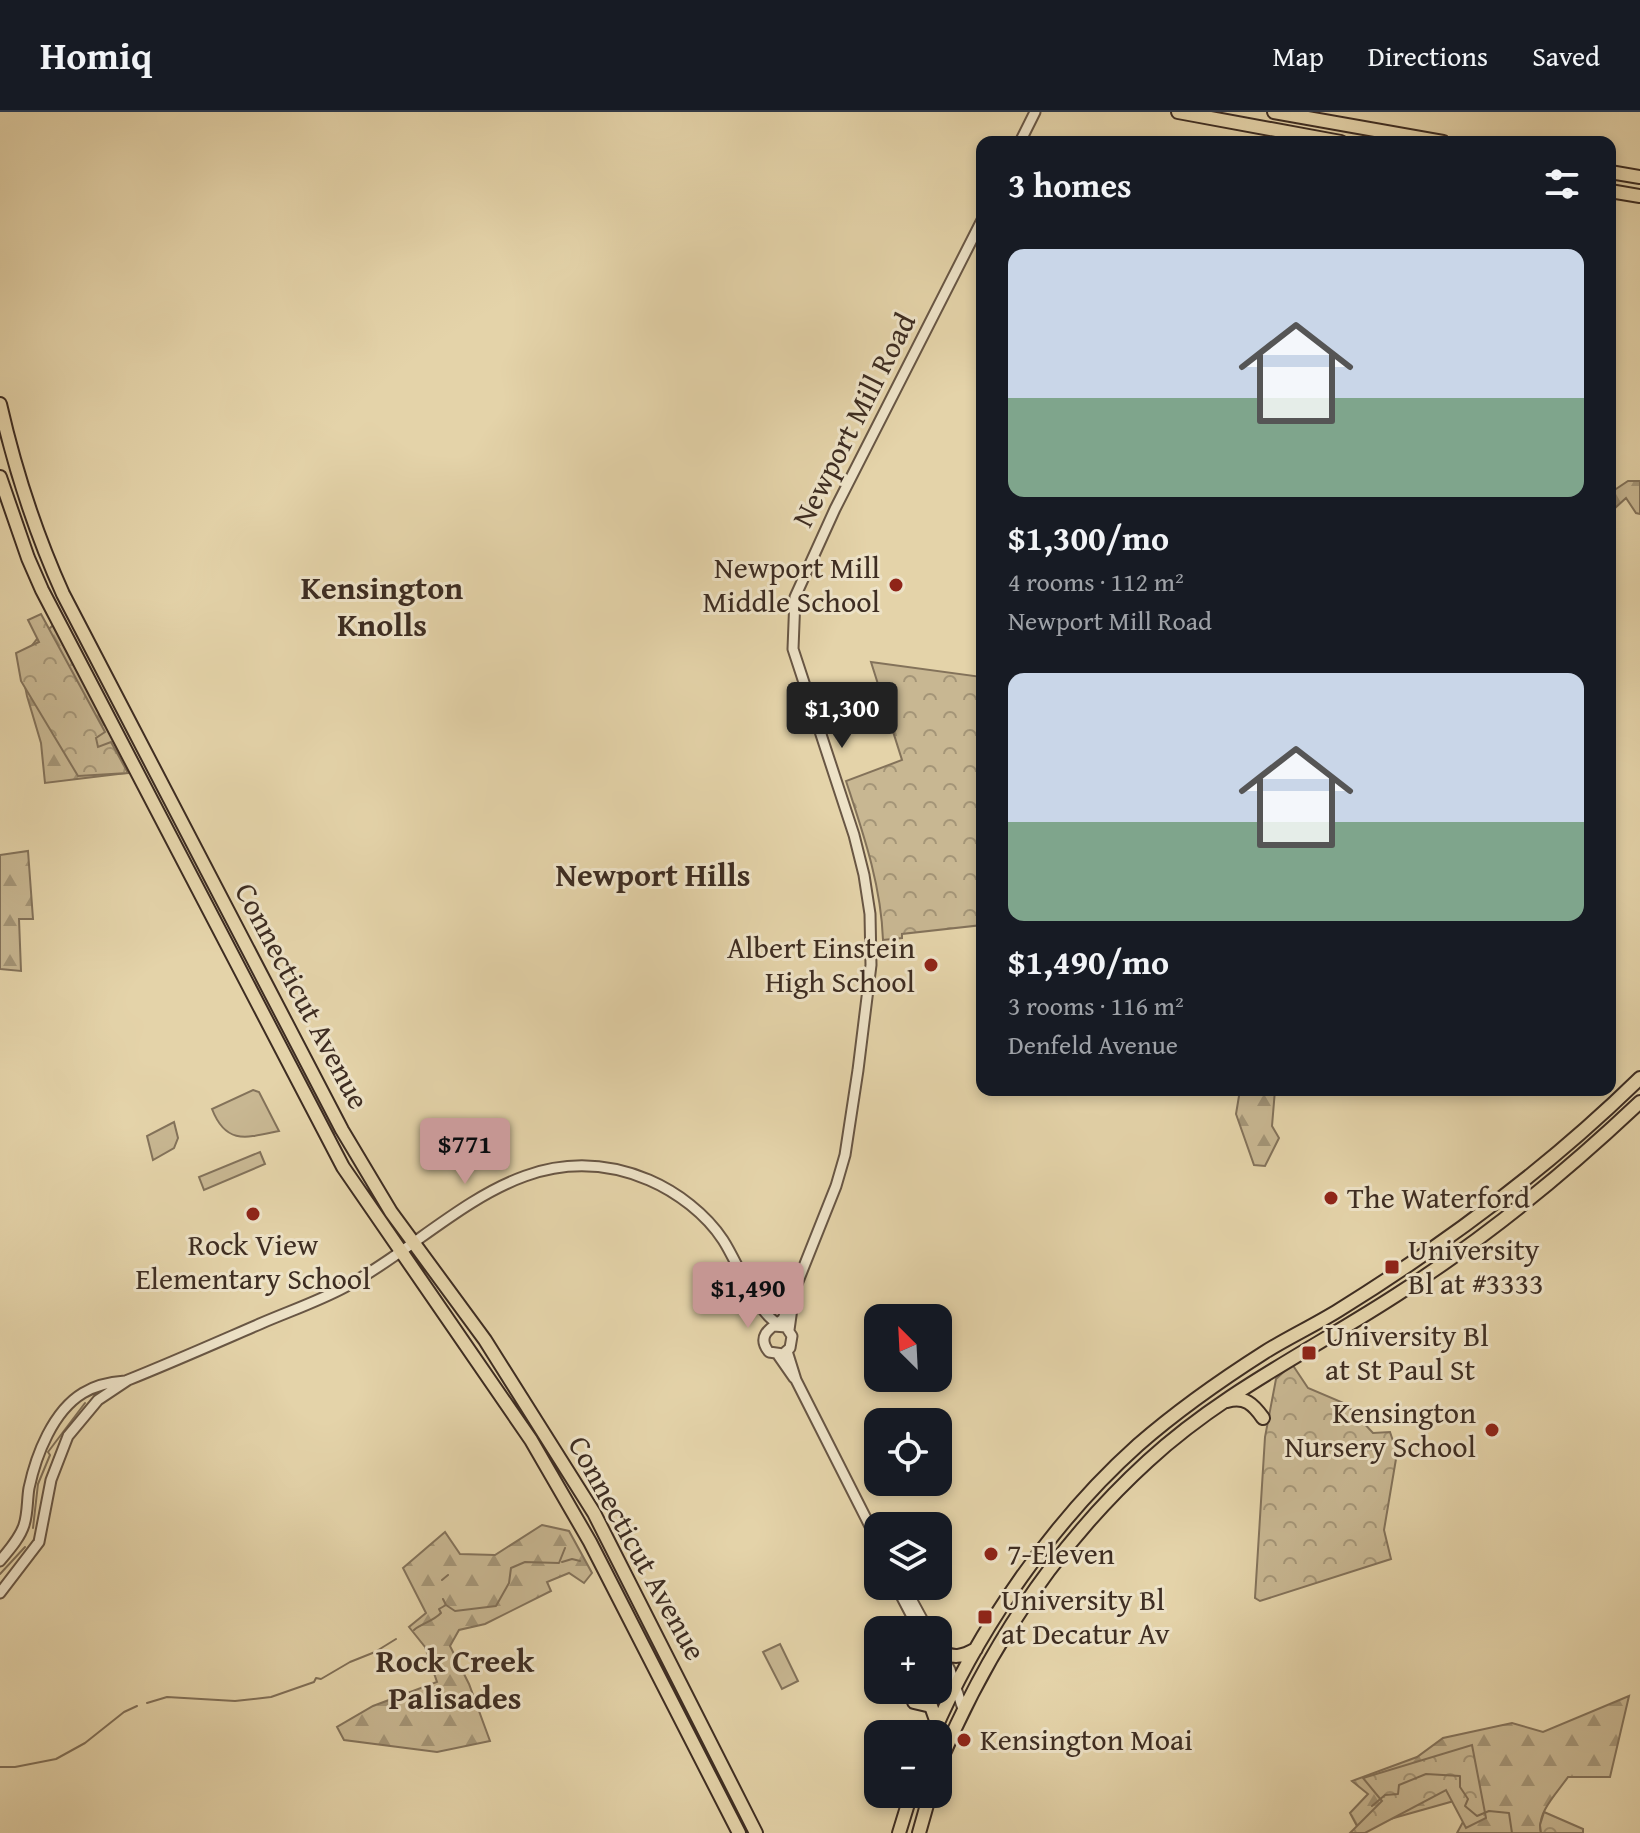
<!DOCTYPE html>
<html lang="en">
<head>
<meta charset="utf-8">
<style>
  :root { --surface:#171b24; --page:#20242c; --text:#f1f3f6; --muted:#9ea1a6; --line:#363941; --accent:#c59692 }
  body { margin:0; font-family:"Gentium Book Plus",serif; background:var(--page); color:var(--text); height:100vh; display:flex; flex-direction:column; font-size:30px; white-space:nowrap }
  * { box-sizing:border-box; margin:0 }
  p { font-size:26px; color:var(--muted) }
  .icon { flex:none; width:44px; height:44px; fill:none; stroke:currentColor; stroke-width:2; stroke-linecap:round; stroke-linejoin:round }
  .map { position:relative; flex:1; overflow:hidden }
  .details { position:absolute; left:976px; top:24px; width:640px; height:960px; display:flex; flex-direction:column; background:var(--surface); border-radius:16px; box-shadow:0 4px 12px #0003 }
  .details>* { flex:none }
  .needle { width:52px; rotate:336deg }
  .controls { position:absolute; left:864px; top:1192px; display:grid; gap:16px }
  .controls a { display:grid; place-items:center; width:88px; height:88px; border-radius:16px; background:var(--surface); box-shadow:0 4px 12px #0003; font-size:40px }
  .price { position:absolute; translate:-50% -68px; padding:0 18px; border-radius:8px; background:var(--accent); color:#111; font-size:26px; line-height:52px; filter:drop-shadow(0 2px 4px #0008) }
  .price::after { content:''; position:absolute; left:50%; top:48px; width:24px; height:18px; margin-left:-12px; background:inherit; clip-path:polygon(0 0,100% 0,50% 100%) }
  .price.selected { background:#222; color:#fff }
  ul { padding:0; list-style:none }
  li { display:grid; align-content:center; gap:16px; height:424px; padding:0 32px }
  li span { display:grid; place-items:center; height:248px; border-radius:16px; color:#555 }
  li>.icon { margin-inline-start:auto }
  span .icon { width:144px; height:144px; fill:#fffc; stroke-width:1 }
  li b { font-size:34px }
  h2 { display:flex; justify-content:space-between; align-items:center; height:96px; padding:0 32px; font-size:34px }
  header { display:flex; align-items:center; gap:48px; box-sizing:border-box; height:112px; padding:0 40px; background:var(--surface); border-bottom:2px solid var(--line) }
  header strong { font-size:38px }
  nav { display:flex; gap:44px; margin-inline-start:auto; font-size:28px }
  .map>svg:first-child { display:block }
</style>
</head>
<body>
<header>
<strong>Homiq</strong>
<nav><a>Map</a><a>Directions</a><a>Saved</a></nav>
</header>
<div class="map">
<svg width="1640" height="1721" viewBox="0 0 1640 1721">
  <defs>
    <pattern id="forest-firs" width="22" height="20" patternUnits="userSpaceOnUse" patternTransform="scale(2)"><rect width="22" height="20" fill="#c8b792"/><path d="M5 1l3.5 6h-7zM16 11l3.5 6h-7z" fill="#a49577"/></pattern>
    <pattern id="park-crowns" width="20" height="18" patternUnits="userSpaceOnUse" patternTransform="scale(2)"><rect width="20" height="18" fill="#c8b792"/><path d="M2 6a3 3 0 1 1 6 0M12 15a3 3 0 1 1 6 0" fill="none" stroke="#a49577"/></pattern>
  </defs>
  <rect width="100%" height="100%" fill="#e4d3a9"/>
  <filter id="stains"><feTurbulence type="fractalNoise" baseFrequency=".0025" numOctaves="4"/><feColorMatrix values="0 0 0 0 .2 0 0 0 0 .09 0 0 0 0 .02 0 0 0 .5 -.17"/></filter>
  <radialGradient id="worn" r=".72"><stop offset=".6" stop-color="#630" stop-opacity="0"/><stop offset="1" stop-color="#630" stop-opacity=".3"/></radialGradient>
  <path fill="#c8b792" stroke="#83725a" stroke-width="2" d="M 253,978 L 259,980 L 279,1019 C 246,1026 226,1033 212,997 Z
    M 174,1010 L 178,1026 L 174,1036 L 153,1048 L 147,1024 Z
    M 260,1040 L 265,1052 L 204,1078 L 199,1065 Z
    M 780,1532 L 798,1569 L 782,1577 L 763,1540 Z"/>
  <path fill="url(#forest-firs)" stroke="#83725a" stroke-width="2" d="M 1628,369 L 1640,369 L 1640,402 L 1636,401 L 1626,386 L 1614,397 L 1615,412 L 1610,414 L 1610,381 Z
    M 58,509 L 130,648 L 126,661 L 45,671 L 41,631 L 27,584 L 20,549 L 37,527 Z
    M 28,739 L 33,807 L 19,807 L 21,859 L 0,857 L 0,743 Z
    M 1240,978 L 1275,978 L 1272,1014 L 1279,1026 L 1265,1054 L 1254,1053 L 1236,1002 Z
    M 542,1413 L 569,1419 L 592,1461 L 584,1471 L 569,1461 L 547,1470 L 551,1479 L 485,1512 L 459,1518 L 450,1534 L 469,1572 L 490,1629 L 437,1640 L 344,1628 L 337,1615 L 373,1594 L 437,1570 L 425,1535 L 409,1515 L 426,1501 L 403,1456 L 445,1420 L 460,1442 L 495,1443 Z
    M 1629,1584 L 1610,1665 L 1568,1665 C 1557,1681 1536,1701 1541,1721 L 1457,1721 L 1464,1708 L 1454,1689 L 1358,1716 L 1350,1701 L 1368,1682 L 1352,1669 L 1417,1645 L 1443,1626 L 1512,1611 L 1543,1620 Z"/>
  <path fill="url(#park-crowns)" stroke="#83725a" stroke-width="2" d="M 41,502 L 105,620 L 96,626 L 98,635 L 111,630 L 128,661 L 78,664 L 21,569 L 16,541 L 39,530 L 28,508 Z
    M 871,550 L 982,565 L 982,813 L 902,822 L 902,826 L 883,828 C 881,772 863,721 846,669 L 902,648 Z
    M 1292,1252 L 1308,1276 L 1346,1292 L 1373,1321 L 1390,1320 L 1397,1341 L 1384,1418 L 1391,1447 L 1260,1489 L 1255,1486 L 1265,1325 L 1276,1267 Z
    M 1472,1633 L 1486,1706 L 1466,1716 L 1446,1678 L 1365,1721 L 1350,1721 L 1382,1689 L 1363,1666 Z
    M 1544,1700 L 1583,1717 L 1583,1721 L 1541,1721 L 1540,1713 Z"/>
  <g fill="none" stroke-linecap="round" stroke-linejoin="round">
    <path stroke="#806f57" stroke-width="2" d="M 33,1416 L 38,1372 L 50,1343 L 48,1340 L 85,1291
      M 562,1450 L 572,1447 L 580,1449
      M 0,1462 L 25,1435
      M 442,1468 L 448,1463
      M 446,1493 L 455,1499 L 496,1494 L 509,1471 L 511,1456 L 525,1450 L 559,1451 L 565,1436
      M 414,1518 C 422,1511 432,1510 441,1501 L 439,1497 L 446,1493 L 443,1487
      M 147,1591 L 167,1585 L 235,1589 L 271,1585 L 314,1570 L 316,1566 L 321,1567 L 350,1550 L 375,1540 L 396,1527
      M 0,1655 L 15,1655 L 56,1647 L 85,1631 L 124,1600 L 137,1594
      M 1372,1694 L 1385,1683 L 1398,1682 L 1399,1673 L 1426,1662 L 1460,1664 L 1460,1675 L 1468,1687 L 1465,1694 L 1477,1704 L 1489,1699 L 1509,1701 L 1512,1721"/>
    <g stroke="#685644" stroke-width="13">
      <path id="tertiary" d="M 1020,30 L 1035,0
        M 760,1192 L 775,1195 L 788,1193
        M 774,1214 L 786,1215 L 792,1224 L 790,1236 L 783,1242 L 769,1240 C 756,1224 770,1216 783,1207 L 836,1074 L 845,1043 L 858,958 L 871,853 L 870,802 L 864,763 L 854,723 L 793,537 L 795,485 L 835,397 L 982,108
        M 789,1218 L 793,1189
        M 787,1239 L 796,1268 L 878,1430
        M 778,1243 L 794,1266
        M 0,1449 C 9,1438 20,1426 24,1413 C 28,1401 27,1387 29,1376 C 36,1343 53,1299 83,1281 C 96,1273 111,1270 125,1269
        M 896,1474 L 919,1518
        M 904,1474 L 928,1518
        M 0,1481 L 39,1430 L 51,1368 L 68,1324 L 98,1288 L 128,1268 C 173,1250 218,1230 262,1211 C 290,1199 319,1189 345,1175 C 444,1122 523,1015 649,1068 C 677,1080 706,1102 723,1128 C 738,1151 756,1201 779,1212
        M 939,1538 L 950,1558 L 963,1597
        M 938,1555 L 955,1578
        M 914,1590 L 931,1578"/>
    </g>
    <g stroke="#3e2d22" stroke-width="16">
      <path id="primary" d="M 1178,0 L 1341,30
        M 1274,0 L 1443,30
        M 1610,60 L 1640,65
        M 1610,79 L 1640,84
        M 0,292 C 15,358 35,420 63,482 L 342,1018 L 391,1100 L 485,1228 L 594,1401 L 756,1721
        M 0,365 L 28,446 L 42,478 L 343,1055 L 531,1328 L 590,1430 L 739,1721
        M 1227,1289 C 1245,1284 1253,1292 1263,1306
        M 939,1538 C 953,1547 962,1545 976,1537
        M 914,1590 L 931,1594 L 937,1611
        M 933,1622 C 978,1517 1053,1409 1138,1333 C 1177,1299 1221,1268 1265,1240 C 1289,1225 1315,1213 1339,1198 C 1447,1131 1549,1055 1640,966
        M 938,1655 C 986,1540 1055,1434 1148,1349 C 1225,1278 1318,1235 1404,1178 C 1488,1124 1567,1059 1640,990
        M 899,1721 L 911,1682
        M 919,1721 L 930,1682"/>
    </g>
    <use href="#tertiary" stroke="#ede2c7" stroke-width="9"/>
    <use href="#primary" stroke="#e4d3a9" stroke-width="12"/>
  </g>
  <g fill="#8f2418" stroke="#ede2c7" stroke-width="3">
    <circle cx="896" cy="473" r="8"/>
    <circle cx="931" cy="853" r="8"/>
    <circle cx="1331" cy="1086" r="8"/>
    <circle cx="253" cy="1102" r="8"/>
    <rect x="1384" y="1147" width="16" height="16" rx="4"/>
    <rect x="1301" y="1233" width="16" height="16" rx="4"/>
    <circle cx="1492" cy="1318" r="8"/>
    <circle cx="991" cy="1442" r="8"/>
    <rect x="977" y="1497" width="16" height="16" rx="4"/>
    <circle cx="964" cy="1628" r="8"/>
  </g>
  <g text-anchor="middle" stroke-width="6" stroke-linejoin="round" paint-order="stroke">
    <g font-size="30" fill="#3e2d22" stroke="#ede2c7">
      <text transform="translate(854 308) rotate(-63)" y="10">Newport Mill Road</text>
      <text transform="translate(302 884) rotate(62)" y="10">Connecticut Avenue</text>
      <text transform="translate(637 1436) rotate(61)" y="10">Connecticut Avenue</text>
    </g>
    <g font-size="30" fill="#3e2d22" stroke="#ede2c7" text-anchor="start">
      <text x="880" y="466" text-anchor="end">Newport Mill<tspan x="880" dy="34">Middle School</tspan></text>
      <text x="915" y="846" text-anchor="end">Albert Einstein<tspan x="915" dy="34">High School</tspan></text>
      <text x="1347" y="1096">The Waterford</text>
      <text x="253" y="1143" text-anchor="middle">Rock View<tspan x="253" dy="34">Elementary School</tspan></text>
      <text x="1408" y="1148">University<tspan x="1408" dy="34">Bl at #3333</tspan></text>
      <text x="1325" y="1234">University Bl<tspan x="1325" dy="34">at St Paul St</tspan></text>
      <text x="1476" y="1311" text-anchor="end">Kensington<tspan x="1476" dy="34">Nursery School</tspan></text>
      <text x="1007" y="1452">7-Eleven</text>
      <text x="1001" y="1498">University Bl<tspan x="1001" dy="34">at Decatur Av</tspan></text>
      <text x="980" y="1638">Kensington Moai</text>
    </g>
    <g font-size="32" font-weight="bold" fill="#3e2d22" stroke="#ede2c7">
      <text x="382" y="487">Kensington<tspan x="382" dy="37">Knolls</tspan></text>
      <text x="653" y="774">Newport Hills</text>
      <text x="455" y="1560">Rock Creek<tspan x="455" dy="37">Palisades</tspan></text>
    </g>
  </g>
  <rect width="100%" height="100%" filter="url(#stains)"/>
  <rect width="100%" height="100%" fill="url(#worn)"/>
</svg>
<div class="controls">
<a><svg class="needle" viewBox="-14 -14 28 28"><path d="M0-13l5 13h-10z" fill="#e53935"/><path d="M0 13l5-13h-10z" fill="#9ea1a6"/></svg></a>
<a><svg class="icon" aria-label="locate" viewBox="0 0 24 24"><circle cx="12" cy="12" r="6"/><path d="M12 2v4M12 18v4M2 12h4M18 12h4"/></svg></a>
<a><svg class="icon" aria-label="layers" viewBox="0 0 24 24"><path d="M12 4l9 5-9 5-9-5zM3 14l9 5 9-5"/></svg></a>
<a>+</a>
<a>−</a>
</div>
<b class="price selected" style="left:842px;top:638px">$1,300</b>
<b class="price" style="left:465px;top:1074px">$771</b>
<b class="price" style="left:748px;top:1218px">$1,490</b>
<section class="details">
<h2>3 homes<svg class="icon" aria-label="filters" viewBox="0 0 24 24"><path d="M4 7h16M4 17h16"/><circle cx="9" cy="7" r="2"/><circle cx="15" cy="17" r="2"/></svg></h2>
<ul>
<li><span style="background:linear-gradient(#c9d6e8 60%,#7fa58c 0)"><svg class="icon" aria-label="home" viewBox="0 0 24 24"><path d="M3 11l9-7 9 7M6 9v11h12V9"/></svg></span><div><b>$1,300/mo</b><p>4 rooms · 112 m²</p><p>Newport Mill Road</p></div></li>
<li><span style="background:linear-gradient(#c9d6e8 60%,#7fa58c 0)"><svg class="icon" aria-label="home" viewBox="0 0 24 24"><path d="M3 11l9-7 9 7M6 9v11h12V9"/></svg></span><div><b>$1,490/mo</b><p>3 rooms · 116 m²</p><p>Denfeld Avenue</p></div></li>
</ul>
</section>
</div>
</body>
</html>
